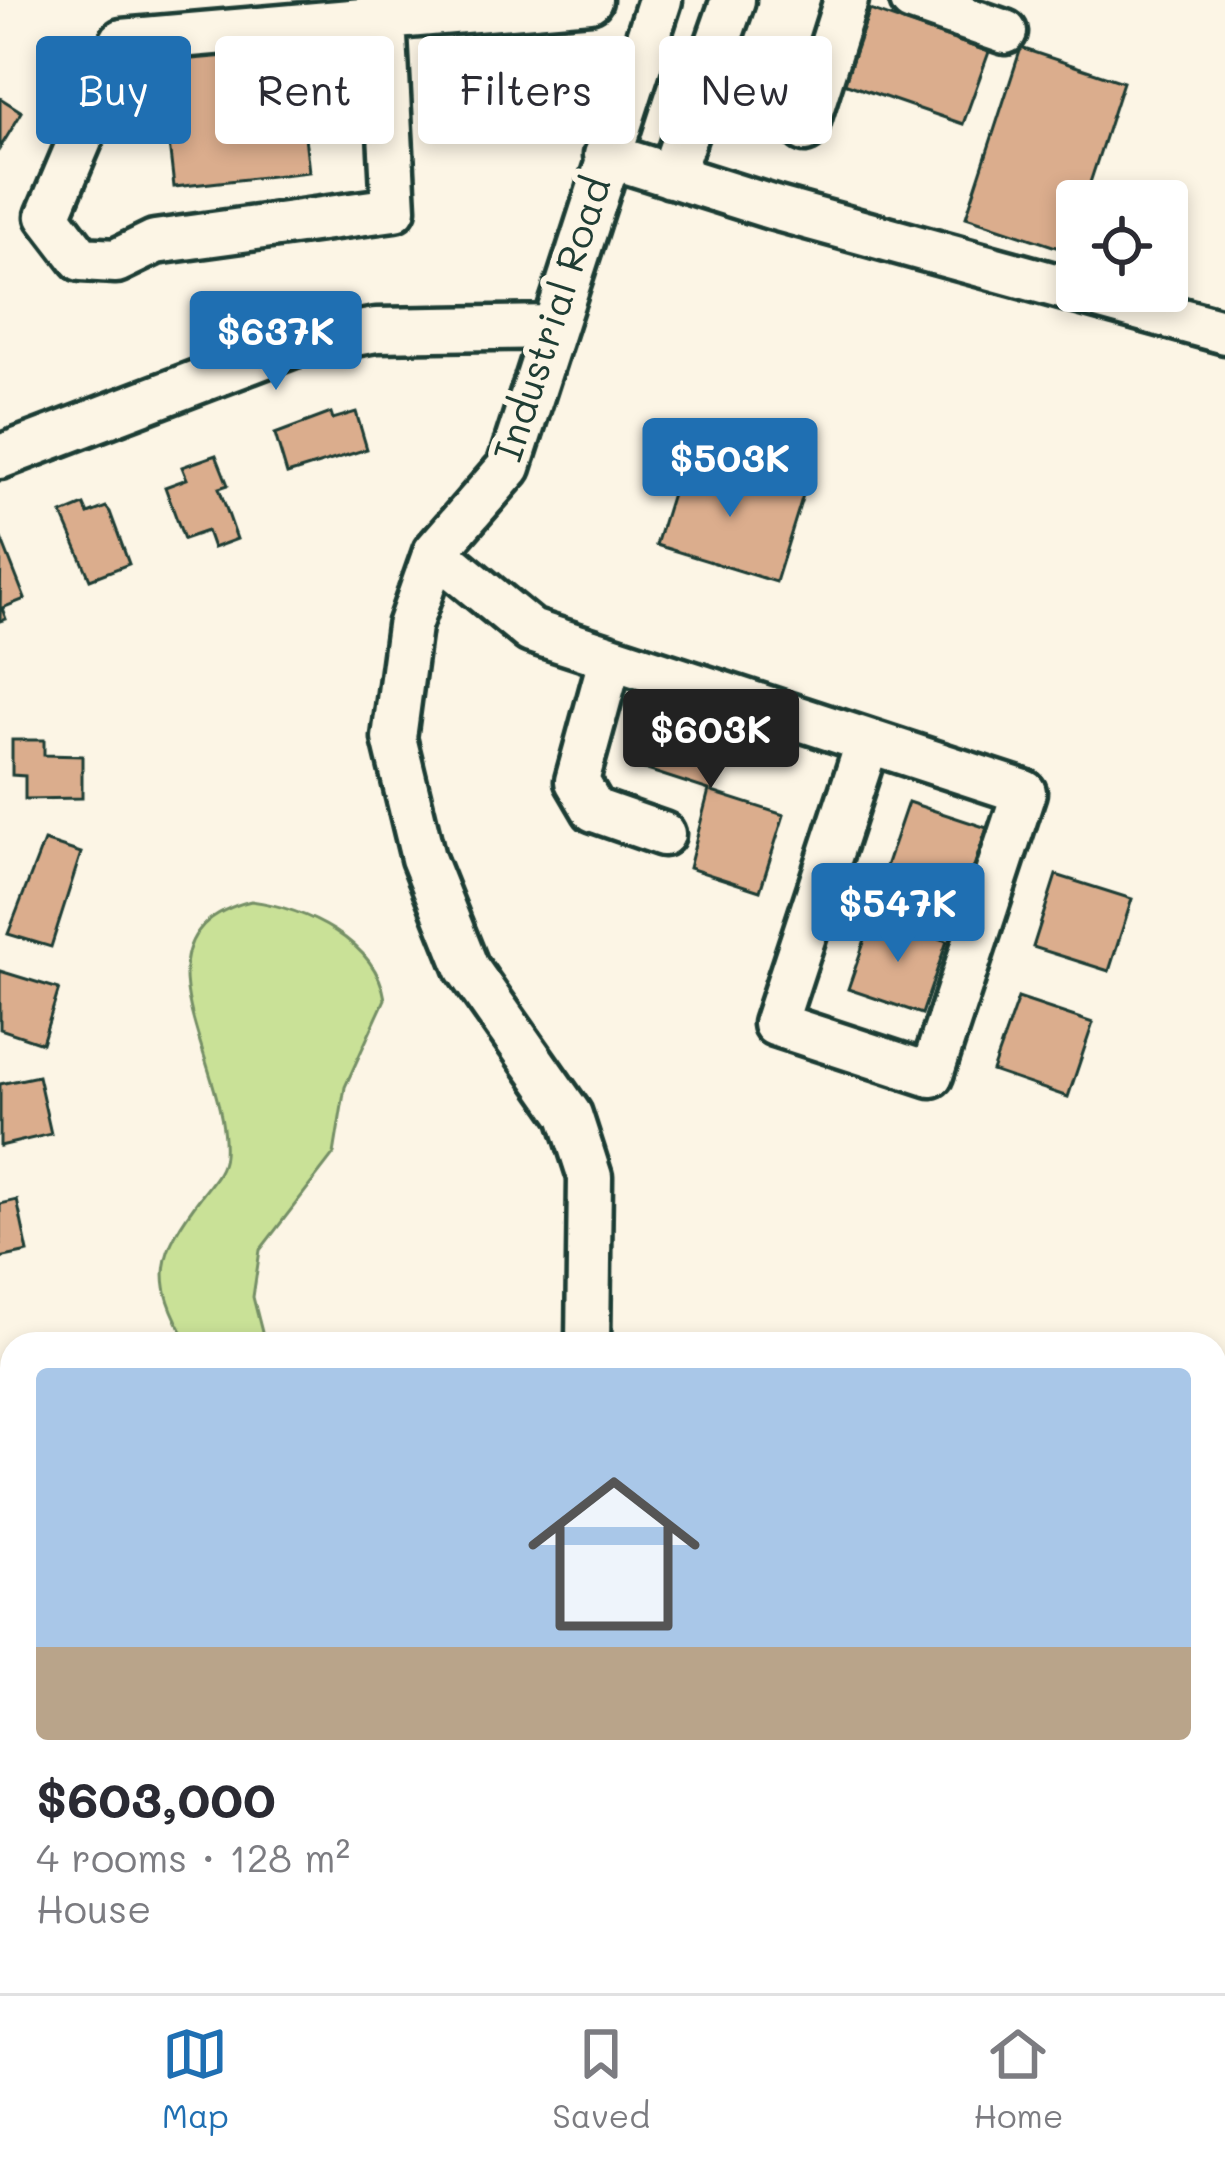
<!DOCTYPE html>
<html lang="en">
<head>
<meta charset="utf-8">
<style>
  :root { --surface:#fff; --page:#f2f2f3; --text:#2b2b33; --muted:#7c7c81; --line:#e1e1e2; --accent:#1f6fb2 }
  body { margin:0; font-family:Mali,sans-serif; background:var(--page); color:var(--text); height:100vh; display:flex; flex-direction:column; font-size:45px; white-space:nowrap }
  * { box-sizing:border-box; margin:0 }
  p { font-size:39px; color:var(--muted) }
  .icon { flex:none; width:66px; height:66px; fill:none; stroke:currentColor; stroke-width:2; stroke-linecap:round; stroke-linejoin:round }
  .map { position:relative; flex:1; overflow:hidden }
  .details { position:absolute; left:0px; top:1332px; width:1227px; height:663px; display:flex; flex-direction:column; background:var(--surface); border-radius:36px 36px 0 0; box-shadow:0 6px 18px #0003 }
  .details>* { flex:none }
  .banner { position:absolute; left:36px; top:36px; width:1155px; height:108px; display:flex; gap:24px }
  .controls { position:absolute; left:1056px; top:180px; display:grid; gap:24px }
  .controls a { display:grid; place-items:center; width:132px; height:132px; border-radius:12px; background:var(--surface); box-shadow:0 6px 18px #0003; font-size:60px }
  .price { position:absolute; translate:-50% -102px; padding:0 27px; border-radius:12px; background:var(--accent); color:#fff; font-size:39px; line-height:78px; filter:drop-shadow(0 3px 6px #0008) }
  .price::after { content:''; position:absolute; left:50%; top:72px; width:36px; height:27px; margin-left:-18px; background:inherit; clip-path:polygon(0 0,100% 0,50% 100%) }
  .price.active { background:#222; color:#fff }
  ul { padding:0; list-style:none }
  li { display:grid; align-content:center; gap:24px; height:636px; padding:0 36px }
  li span { display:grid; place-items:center; height:372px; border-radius:12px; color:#555 }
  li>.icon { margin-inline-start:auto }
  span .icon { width:216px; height:216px; fill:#fffc; stroke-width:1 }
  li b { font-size:51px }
  .chip { padding:0 42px; border-radius:12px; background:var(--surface); box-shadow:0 6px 18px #0003; font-size:42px; line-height:108px }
  .chip.active { background:var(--accent); color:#fff }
  .menu { display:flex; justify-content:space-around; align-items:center; height:168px; border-top:3px solid var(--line); background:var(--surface); font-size:33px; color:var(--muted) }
  .menu a { display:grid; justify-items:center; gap:6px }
  .menu .active { color:var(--accent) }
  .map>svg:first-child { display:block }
</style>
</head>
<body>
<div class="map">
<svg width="1225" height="1993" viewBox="0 0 1225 1993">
  <rect width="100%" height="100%" fill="#fcf5e5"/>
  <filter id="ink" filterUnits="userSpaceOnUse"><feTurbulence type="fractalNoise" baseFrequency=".00833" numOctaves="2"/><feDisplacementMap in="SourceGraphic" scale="24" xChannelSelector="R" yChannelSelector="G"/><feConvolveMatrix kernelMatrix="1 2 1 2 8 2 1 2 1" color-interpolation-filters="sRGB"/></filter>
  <g filter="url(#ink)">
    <path fill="#c9e197" stroke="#748f66" stroke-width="3" d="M 251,901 C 305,908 376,941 385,999 L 345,1087 L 334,1154 L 260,1250 L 253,1297 L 265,1344 L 189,1344 C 151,1279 157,1254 203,1194 C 212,1182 223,1171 224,1155 C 231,1066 118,934 251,901 Z"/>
    <path fill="#dbad8d" stroke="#1f3d34" stroke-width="3" d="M 870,10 L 989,52 L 963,124 L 844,83 Z
      M 294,40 L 309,172 L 174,187 L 159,55 Z
      M 1021,48 L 1123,82 L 1084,201 L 1077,201 L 1068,251 L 966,217 Z
      M 0,98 L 22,112 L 0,148 Z
      M 356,412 L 367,449 L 287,474 L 275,434 L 331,413 L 333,419 Z
      M 216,455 L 228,485 L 219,488 L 237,539 L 213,548 L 207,531 L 184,539 L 165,487 L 187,479 L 182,467 Z
      M 683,458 L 803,495 L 776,582 L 656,545 Z
      M 84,505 L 88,514 L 106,507 L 110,512 L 129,564 L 90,579 L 62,514 Z
      M 1,538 L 25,599 L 2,608 L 6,619 L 0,621 Z
      M 663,693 L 737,717 L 712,792 L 784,815 L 760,891 L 689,868 L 709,790 L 635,766 Z
      M 12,740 L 44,740 L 44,755 L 82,756 L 82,798 L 25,799 L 25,776 L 12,775 Z
      M 908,802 L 987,828 L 962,902 L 883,875 Z
      M 44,841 L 81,853 L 51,947 L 8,934 Z
      M 1056,875 L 1132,899 L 1109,971 L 1033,947 Z
      M 873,916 L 947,941 L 922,1014 L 848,989 Z
      M 0,971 L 59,989 L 42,1043 L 0,1029 Z
      M 1018,998 L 1093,1023 L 1068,1097 L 992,1071 Z
      M 38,1076 L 51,1134 L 0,1146 L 0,1084 Z
      M 17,1200 L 28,1252 L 0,1258 L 0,1204 Z"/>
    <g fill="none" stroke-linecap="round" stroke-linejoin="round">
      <g stroke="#1f3d34" stroke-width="51">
        <path id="minor" d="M 912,0 L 1005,32
          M 384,18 L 394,209 L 155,242 L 116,261 L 81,259 L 48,216 L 122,41 L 590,0
          M 805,130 L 846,0
          M 606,155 L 774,208 L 1225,332
          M 671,176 L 733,0
          M 0,457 L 294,345 L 376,330 L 553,327
          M 435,552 L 531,631 L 1024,792 L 931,1075 L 775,1024 L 868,741
          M 611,657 L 577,781 L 594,810 L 663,834
          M 588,1344 L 590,1177 L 570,1115 L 467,968 L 423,858 L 394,738 L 409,626 L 435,552 L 509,467 L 660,0
          M 0,1685 L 12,1713
          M 121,1983 L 126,1993"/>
      </g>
      <use href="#minor" stroke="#fcf5e5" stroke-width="42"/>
    </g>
  </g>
  <g text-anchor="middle" stroke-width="12" stroke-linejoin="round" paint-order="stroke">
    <g font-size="39" fill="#1f3d34" stroke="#fcf5e5">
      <text transform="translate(552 319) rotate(-72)" y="14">Industrial Road</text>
    </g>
  </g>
</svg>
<div class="controls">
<a><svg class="icon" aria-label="locate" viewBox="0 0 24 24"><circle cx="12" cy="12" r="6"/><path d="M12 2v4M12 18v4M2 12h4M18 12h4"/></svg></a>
</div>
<b class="price" style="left:276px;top:393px">$637K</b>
<b class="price" style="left:730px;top:520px">$503K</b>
<b class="price active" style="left:711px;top:791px">$603K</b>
<b class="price" style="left:898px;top:965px">$547K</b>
<div class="banner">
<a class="chip active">Buy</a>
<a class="chip">Rent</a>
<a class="chip">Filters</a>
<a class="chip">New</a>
</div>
<section class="details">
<ul>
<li><span style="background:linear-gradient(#a9c7e8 75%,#b9a48a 0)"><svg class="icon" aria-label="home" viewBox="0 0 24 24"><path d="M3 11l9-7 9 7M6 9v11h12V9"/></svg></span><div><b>$603,000</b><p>4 rooms · 128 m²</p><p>House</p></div></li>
</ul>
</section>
</div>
<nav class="menu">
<a class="active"><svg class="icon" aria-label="map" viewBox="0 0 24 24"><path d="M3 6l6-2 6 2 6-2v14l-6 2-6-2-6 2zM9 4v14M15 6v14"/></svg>Map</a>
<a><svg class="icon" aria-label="saved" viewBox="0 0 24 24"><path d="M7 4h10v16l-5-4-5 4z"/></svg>Saved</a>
<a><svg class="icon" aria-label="home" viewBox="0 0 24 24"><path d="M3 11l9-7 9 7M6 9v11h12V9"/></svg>Home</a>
</nav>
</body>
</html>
